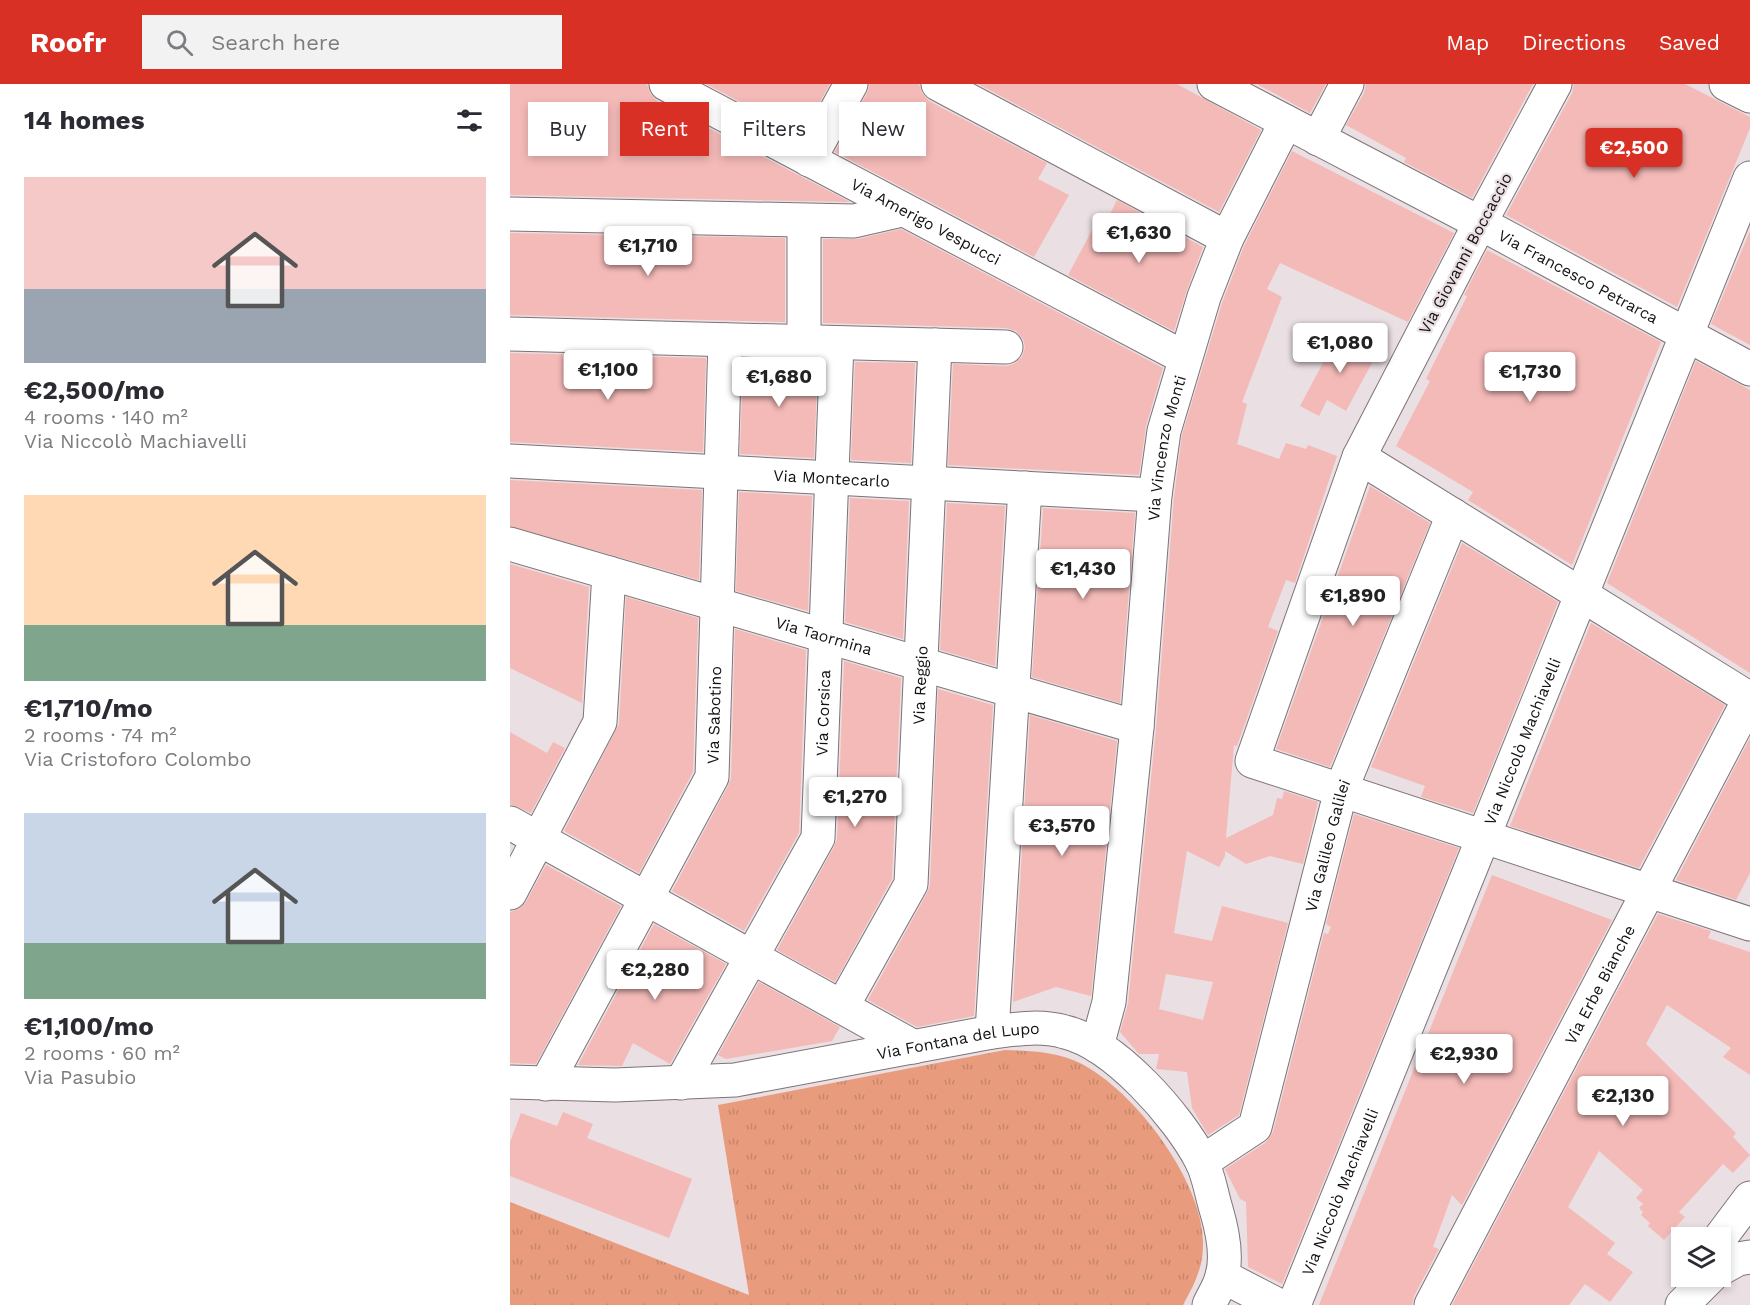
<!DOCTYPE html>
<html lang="en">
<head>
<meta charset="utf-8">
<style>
  :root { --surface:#fff; --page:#f2f2f3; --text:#2b2b33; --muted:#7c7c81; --accent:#d93025 }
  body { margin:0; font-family:"Work Sans",sans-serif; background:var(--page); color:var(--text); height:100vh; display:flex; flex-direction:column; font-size:22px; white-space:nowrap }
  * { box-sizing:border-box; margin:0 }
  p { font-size:20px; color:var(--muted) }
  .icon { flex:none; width:33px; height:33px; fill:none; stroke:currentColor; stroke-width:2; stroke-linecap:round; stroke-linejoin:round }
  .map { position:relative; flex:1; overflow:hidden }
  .sheet { display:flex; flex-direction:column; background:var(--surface); width:510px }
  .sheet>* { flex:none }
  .guide { position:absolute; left:18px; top:18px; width:570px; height:54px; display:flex; gap:12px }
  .buttons { position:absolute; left:1161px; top:1143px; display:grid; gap:12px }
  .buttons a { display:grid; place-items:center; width:60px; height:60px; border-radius:0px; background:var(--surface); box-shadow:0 3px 9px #0003; font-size:30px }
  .price { position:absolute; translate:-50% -51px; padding:0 14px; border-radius:6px; background:#fff; color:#222; font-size:20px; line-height:39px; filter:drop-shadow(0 2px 3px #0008) }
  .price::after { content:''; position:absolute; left:50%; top:36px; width:18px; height:14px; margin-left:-9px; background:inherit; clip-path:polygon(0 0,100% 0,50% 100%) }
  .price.current { background:var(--accent); color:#fff }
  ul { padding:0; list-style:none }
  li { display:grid; align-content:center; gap:12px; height:318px; padding:0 24px }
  li span { display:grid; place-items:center; height:186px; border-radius:0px; color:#555 }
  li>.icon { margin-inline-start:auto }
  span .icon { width:108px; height:108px; fill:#fffc; stroke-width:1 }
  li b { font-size:26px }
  h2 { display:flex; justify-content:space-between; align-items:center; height:72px; padding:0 24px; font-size:26px }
  .tag { padding:0 21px; border-radius:0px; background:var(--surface); box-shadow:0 3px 9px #0003; font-size:21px; line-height:54px }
  .tag.current { background:var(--accent); color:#fff }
  header { display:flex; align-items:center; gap:36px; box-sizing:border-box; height:84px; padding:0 30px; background:var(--accent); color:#fff }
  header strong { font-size:28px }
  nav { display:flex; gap:33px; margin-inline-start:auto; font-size:21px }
  .search { width:420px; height:54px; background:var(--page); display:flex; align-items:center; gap:15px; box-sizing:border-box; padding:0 21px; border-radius:0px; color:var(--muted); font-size:22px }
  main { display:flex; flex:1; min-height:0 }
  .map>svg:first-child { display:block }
</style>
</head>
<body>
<header>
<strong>Roofr</strong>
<div class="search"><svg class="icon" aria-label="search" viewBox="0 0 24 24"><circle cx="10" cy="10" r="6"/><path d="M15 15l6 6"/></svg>Search here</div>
<nav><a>Map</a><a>Directions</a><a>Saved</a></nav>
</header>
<main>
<section class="sheet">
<h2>14 homes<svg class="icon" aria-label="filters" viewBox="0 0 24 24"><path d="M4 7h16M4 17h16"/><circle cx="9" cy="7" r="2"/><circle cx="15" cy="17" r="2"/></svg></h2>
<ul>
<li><span style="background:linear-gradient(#f6c9c9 60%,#9aa5b1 0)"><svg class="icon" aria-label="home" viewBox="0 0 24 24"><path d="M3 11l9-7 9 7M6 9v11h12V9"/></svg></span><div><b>€2,500/mo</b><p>4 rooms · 140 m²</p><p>Via Niccolò Machiavelli</p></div></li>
<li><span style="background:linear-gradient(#ffd9b3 70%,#7fa58c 0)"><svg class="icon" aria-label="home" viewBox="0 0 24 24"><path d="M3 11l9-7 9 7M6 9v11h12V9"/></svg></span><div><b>€1,710/mo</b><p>2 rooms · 74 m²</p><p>Via Cristoforo Colombo</p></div></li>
<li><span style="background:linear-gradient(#c9d6e8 70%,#7fa58c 0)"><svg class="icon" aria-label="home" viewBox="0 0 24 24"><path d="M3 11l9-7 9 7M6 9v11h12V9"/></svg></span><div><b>€1,100/mo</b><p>2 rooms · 60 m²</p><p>Via Pasubio</p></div></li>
</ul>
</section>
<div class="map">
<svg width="1240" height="1221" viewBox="0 0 1240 1221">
  <defs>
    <pattern id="grass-tufts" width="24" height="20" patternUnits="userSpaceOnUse" patternTransform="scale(1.5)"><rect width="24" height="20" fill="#e99c7d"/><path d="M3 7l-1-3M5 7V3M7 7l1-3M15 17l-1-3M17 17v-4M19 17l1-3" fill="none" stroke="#c7856b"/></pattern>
  </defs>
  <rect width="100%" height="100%" fill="#eadfe2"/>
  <path fill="url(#grass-tufts)" d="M 495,966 C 518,967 541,967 563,976 C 620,999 695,1098 693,1161 C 693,1184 684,1201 673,1221 L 0,1221 L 0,1118 L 239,1211 L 208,1021 Z"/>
  <path fill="#f4bab8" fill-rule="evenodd" d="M 0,0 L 137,0 L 140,9 L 147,17 L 340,118 L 0,111 Z
    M 196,0 L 320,0 L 292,50 Z
    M 360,0 L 409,0 L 412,9 L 419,17 L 537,79 L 528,95 L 559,111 L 524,173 L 325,68 L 357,9 Z
    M 468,0 L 667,0 L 751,46 L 709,128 Z
    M 747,0 L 816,0 L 800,29 Z
    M 856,0 L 1023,0 L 962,114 L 894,78 L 896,74 L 836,41 L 854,9 Z
    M 1064,0 L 1175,0 L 1240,33 L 1240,44 L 1167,223 L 996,131 L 1062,9 Z
    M 782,67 L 944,149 L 898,238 L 770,179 L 757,205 L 772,213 L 732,318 L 737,320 L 727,360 L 769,375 L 776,359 L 796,365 L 798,361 L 827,372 L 785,499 L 776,496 L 758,543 L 768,547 L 727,662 L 724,661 L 716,754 L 763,731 L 767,714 L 772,715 L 774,707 L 808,718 L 793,780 L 760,772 L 736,780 L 715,767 L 715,772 L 709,783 L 677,767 L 664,849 L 702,857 L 712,822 L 778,839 L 729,1031 L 698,1051 L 682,1024 L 677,988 L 646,985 L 649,970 L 629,970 L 610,948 L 618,920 L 646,645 L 664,413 L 672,351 L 712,219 L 734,162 ZM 656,890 L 703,898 L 693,936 L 649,925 Z
    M 607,116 L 693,163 L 677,206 L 664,247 L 558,191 L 587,137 L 594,142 Z
    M 391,145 L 653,284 L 636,342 L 629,391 L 438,381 L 443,280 L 496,282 L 504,280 L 512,273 L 515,263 L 513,255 L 506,247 L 496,244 L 313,239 L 313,155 L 348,155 Z
    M 1240,147 L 1240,261 L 1201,240 Z
    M 0,149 L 275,154 L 275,238 L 0,231 Z
    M 977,166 L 1151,258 L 1062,481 L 958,416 L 963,408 L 886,362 L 920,297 L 916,295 L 957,212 L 954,211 Z
    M 831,245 L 869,266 L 836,327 L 817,316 L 809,332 L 790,322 Z
    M 0,269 L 196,274 L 193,368 L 0,358 Z
    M 233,275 L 308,277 L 304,374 L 230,370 Z
    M 1186,277 L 1240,306 L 1240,589 L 1097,499 Z
    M 345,278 L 405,279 L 401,379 L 341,376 Z
    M 0,396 L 192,406 L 189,496 L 0,442 Z
    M 860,402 L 920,439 L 820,683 L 766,665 Z
    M 229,408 L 302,412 L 298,527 L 226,507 Z
    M 340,414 L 399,417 L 393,555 L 335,538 Z
    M 437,419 L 495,422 L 485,582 L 430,566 Z
    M 533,424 L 625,429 L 610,619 L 522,593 Z
    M 952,459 L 1048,518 L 963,729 L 911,713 L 915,702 L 861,683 Z
    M 0,480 L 79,503 L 72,619 L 0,584 Z
    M 116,513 L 188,534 L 183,688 L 129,789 L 54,747 L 109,640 Z
    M 1081,539 L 1215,621 L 1129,784 L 1000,742 Z
    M 225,545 L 296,566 L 289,749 L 234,847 L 162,807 L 218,702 L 221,694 Z
    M 334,577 L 391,594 L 382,795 L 325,898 L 267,866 L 324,763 L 327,755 Z
    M 428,605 L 483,621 L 464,932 L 407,943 L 358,916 L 417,809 L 420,801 Z
    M 520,631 L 607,657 L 581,912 L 546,903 L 503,918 Z
    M 0,648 L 37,669 L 43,658 L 55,664 L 21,729 L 0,720 Z
    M 1240,654 L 1240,789 L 1226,816 L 1166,796 Z
    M 844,730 L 949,764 L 772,1200 L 738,1183 L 736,1118 L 730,1115 L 715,1085 L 755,1059 L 763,1048 L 814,849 L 818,850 L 821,843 L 816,840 Z
    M 36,781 L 111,822 L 26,980 L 0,979 L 0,828 L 9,825 L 16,818 Z
    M 982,791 L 1102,836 L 952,1121 L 942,1111 L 923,1163 L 929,1165 L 904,1212 L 902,1221 L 809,1221 Z
    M 1148,830 L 1201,847 L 1198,854 L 1240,868 L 1240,991 L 1213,973 L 1221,964 L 1157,921 L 1136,960 L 1226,1049 L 1223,1053 L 1240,1071 L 1223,1089 L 1213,1080 L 1169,1128 L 1175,1133 L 1154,1156 L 1138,1142 L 1140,1139 L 1131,1131 L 1133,1128 L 1129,1124 L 1133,1120 L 1126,1114 L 1133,1106 L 1089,1067 L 1058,1123 L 1105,1159 L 1097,1170 L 1123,1188 L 1100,1218 L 1075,1200 L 1059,1221 L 942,1221 Z
    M 144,840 L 216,880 L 160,980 L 123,959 L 112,982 L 68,981 Z
    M 249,898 L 330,943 L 322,957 L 216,975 L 208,971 Z
    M 53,1028 L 83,1040 L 77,1054 L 182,1095 L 159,1154 L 0,1092 L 0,1058 L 11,1029 L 47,1042 Z"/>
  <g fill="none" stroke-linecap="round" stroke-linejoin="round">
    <g stroke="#7e7477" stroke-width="35">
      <g id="minor">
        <path id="s1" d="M 156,0 L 675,274"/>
        <path d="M 428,0 L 717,154"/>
        <path id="s2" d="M 704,0 L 970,139 L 1240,285"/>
        <path d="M 1045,0 L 970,139 L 849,373 L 742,677 L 1240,840"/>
        <path d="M 1216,0 L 1240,12"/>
        <path d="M 808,55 L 837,0"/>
        <path d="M 299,76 L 341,0"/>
        <path d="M 0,130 L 344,137 L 392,126"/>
        <path d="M 294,137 L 294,258"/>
        <path d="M 0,250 L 496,263"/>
        <path d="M 849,373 L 1240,615"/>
        <path id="s3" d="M 0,377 L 645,411"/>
        <path id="s4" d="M 0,460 L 627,643"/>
        <path d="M 0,739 L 404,963"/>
        <path d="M 0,809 L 90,638 L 99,489"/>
        <path id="s5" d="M 332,923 L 401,800 L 425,261"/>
        <path d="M 482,948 L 515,404"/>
        <path id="s6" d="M 587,962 L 599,918 L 627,643 L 645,411 L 654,347 L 694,213 L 717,154 L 776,38"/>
        <path id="s7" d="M 0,998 L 105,1001 L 225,996 L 482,948 C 507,945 530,941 555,948 C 605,960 668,1032 691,1076 C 699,1091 701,1109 706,1125 C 712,1145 718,1171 712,1192 C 710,1202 703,1212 699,1221"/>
        <path id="s8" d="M 171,999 L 308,754 L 327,259"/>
        <path id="s9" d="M 36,1000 L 202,693 L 215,256"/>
        <path id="s10" d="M 692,1078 L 745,1043 L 831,706 L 943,431"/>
        <path d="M 712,1192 L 768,1221"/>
        <path id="s11" d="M 784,1221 L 1240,94"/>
        <path id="s12" d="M 921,1221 L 1240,614"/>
      </g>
    </g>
    <g stroke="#7e7477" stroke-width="35">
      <path id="major" d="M 1210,1154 L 1240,1114
        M 1210,1185 L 1228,1175 L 1240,1173
        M 1172,1221 L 1201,1192"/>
    </g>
    <use href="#minor" stroke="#fff" stroke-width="33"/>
    <use href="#major" stroke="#fff" stroke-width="33"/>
  </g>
  <g text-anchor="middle" stroke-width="4.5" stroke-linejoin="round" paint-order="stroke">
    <g font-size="16" fill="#151112" stroke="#eadfe2">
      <text dy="6" stroke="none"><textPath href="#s1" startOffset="294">Via Amerigo Vespucci</textPath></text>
      <text transform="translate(955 169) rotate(-62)" y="6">Via Giovanni Boccaccio</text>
      <text dy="6" stroke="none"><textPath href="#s2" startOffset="412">Via Francesco Petrarca</textPath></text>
      <text dy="6" stroke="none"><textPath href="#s6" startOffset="603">Via Vincenzo Monti</textPath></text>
      <text dy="6" stroke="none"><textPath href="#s3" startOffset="322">Via Montecarlo</textPath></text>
      <text dy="6" stroke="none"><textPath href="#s4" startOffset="327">Via Taormina</textPath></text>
      <text dy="6" stroke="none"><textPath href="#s5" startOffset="340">Via Reggio</textPath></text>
      <text dy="6" stroke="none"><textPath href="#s8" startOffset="406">Via Corsica</textPath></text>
      <text dy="6" stroke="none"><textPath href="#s9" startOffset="411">Via Sabotino</textPath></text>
      <text dy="6" stroke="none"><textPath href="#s11" startOffset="608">Via Niccolò Machiavelli</textPath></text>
      <text dy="6" stroke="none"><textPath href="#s10" startOffset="354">Via Galileo Galilei</textPath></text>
      <text dy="6" stroke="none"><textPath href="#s12" startOffset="362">Via Erbe Bianche</textPath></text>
      <text dy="6" stroke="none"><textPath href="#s7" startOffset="452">Via Fontana del Lupo</textPath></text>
      <text dy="6" stroke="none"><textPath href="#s11" startOffset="122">Via Niccolò Machiavelli</textPath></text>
    </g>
  </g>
</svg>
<div class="buttons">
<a><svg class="icon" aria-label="layers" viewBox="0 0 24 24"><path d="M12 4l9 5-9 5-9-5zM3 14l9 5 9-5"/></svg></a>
</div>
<b class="price current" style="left:1124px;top:95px">€2,500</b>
<b class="price" style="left:629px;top:180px">€1,630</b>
<b class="price" style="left:138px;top:193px">€1,710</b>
<b class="price" style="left:830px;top:290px">€1,080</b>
<b class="price" style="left:98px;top:317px">€1,100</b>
<b class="price" style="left:1020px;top:319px">€1,730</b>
<b class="price" style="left:269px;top:324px">€1,680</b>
<b class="price" style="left:573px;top:516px">€1,430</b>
<b class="price" style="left:843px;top:543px">€1,890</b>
<b class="price" style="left:345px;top:744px">€1,270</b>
<b class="price" style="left:552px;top:773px">€3,570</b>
<b class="price" style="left:145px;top:917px">€2,280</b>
<b class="price" style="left:954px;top:1001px">€2,930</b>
<b class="price" style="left:1113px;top:1043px">€2,130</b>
<div class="guide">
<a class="tag">Buy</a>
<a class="tag current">Rent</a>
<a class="tag">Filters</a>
<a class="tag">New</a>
</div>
</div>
</main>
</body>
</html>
